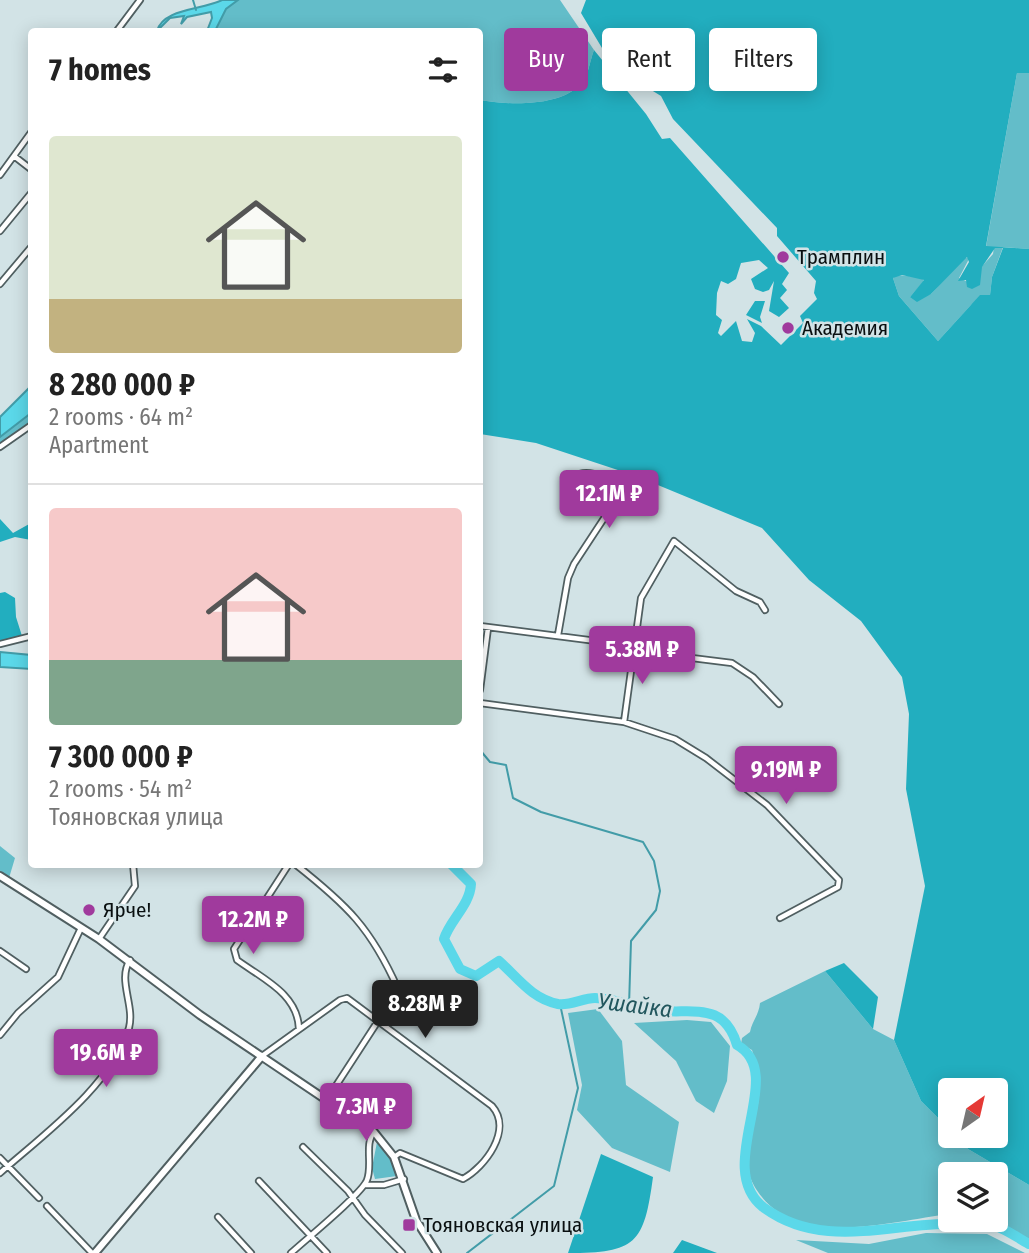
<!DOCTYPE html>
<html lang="en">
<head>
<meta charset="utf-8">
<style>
  :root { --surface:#fff; --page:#f6f6f6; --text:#222; --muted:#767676; --line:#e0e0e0; --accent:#a03a9d }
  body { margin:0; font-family:"Fira Sans Condensed",sans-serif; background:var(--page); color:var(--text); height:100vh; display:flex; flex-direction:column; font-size:26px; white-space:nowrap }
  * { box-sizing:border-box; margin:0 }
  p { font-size:23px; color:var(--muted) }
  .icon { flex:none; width:38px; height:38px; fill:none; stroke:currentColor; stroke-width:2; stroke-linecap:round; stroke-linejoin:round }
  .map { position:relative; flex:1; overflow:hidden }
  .details { position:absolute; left:28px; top:28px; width:455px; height:840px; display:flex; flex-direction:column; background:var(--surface); border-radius:7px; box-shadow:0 4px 18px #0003 }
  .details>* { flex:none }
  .hud { position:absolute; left:504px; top:28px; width:420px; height:63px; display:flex; gap:14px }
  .needle { width:46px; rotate:34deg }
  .fabs { position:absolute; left:938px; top:1078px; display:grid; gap:14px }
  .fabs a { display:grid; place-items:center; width:70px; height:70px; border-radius:7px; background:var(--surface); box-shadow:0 4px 18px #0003; font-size:35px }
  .price { position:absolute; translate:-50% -60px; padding:0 16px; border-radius:7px; background:var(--accent); color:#fff; font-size:23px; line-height:46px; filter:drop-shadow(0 2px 4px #0008) }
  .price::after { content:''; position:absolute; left:50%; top:42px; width:21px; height:16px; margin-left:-10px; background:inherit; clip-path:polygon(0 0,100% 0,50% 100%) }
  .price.on { background:#222; color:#fff }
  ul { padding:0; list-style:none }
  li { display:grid; align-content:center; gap:14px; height:371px; padding:0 21px }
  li+li { border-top:2px solid var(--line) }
  li span { display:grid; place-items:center; height:217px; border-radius:7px; color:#555 }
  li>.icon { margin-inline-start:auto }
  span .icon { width:126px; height:126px; fill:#fffc; stroke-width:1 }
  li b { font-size:30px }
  h2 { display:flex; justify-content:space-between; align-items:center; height:84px; padding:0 21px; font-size:30px }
  .chip { padding:0 24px; border-radius:7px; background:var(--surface); box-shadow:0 4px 18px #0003; font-size:24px; line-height:63px }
  .chip.on { background:var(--accent); color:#fff }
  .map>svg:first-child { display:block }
</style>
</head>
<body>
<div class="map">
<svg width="1029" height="1253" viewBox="0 0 1029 1253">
  <rect width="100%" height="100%" fill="#d2e3e6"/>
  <path fill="#63bdc9" d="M 238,0 L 560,0 L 594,50 C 590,60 588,78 580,85 C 558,107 508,105 480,100 L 480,32 L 215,32 L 226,9 Z
    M 1017,73 L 1029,73 L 1029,249 L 1003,247 L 992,277 L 990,295 L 971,305 L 938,341 L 899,296 L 893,278 L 896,275 L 921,277 L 924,281 L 910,297 L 931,294 L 964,258 L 970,257 L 959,278 L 968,282 L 993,254 L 994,247 L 986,247 Z
    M 31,408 L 31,421 L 0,444 L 0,435 Z
    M 0,846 L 15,858 L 9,878 L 0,872 Z
    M 825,971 L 873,1029 L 894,1040 L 921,1101 L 950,1130 L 950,1136 L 956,1136 L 968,1149 L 1029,1185 L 1029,1239 L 993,1220 L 996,1220 L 996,1174 L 950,1174 L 950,1214 C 891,1221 795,1251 756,1189 C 750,1179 745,1166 747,1154 C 754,1107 768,1101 752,1050 L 741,1044 L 742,1038 L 750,1032 C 752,1021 759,1015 760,1003 Z
    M 598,1009 L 622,1041 L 626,1085 L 679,1122 L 670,1172 L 612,1148 L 577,1110 L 582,1085 L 568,1013 Z
    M 687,1020 L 711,1022 L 730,1046 L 727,1081 L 714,1113 L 696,1101 L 676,1061 L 634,1023 Z
    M 377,1142 L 392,1160 L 397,1176 L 375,1179 L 372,1168 Z
    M 926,1233 L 987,1234 L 1025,1253 L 828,1253 L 796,1240 L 869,1244 Z"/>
  <path fill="#22aebf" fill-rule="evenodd" d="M 586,0 L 1029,0 L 1029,73 L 1017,73 L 986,246 L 1029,249 L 1029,1185 L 968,1149 L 956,1136 L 996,1136 L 996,1090 L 950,1090 L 950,1130 L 921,1101 L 894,1040 L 925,886 L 906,789 L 909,714 L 902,677 L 861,621 L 809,580 L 762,528 L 636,476 L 536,443 L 480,434 L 480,100 C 508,105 558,107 580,85 C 588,78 590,60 594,50 L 646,114 L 662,139 L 670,138 L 789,273 L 782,284 L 787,290 L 780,298 L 789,308 L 779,317 L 769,311 L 774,281 L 769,290 L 763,292 L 755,289 L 751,279 L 768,268 L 759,260 L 741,263 L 736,279 L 728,284 L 721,281 L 717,293 L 716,315 L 722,320 L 718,333 L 721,336 L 736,321 L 742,341 L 752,342 L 755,333 L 747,319 L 761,326 L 781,345 L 803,323 L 800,316 L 817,299 L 814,293 L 816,281 L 777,236 L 777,228 L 673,119 L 661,96 L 648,88 L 619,50 L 602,48 L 581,13 ZM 995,248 L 1003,248 L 992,277 L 990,295 L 980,295 L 938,341 L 899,296 L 893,278 L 902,275 L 924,280 L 910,297 L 917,302 L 931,294 L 967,257 L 969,262 L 958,281 L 966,280 L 967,287 L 972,289 L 980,285 L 982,267 Z
    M 755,301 L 765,301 L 760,317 L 762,323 L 746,315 Z
    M 0,519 L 13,533 L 31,523 L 31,540 L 15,537 L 0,542 Z
    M 5,592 L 15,598 L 16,617 L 22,636 L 0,641 L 0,593 Z
    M 844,963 L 878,997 L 873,1029 L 825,971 Z
    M 601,1154 L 653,1177 C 644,1244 636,1253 568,1253 Z
    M 682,1240 L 717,1253 L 673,1253 Z"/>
  <path fill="#5bd8e9" stroke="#429ca8" stroke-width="2" d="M 222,0 L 238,0 L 226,9 L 215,31 L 207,31 L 212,18 L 211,12 L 187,17 L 181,24 L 184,16 L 170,18 L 157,31 C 163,8 203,10 222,0 Z
    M 31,386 L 31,413 L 0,437 L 0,417 Z
    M 0,652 L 31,655 L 31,669 L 0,667 Z"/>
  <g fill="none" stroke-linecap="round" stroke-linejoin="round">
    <path stroke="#429ca8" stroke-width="2" d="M 193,0 L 196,10
      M 480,750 L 490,762 L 506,765 L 513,798 L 541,812 L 643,842 L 654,861 L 660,891 L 656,910 L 631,941 L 629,1006
      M 467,1253 L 554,1186 L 578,1088 L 560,1004"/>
    <path stroke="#5bd8e9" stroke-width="10" d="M 451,864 L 471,884 C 470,905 450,920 444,939 L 460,969 L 476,976 L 499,961 C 518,978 532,999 558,1004 C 570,1006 583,998 595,998 C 613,998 635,1007 653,1010 C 688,1016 723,998 737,1045 C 789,1074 712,1166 763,1207 C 825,1253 895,1220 964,1224 C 974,1224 987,1223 996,1226 C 1007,1230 1018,1238 1029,1244"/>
    <g stroke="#505f61" stroke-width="8">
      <path id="minor" d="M 116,32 L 140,0
        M 14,156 L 32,170
        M 0,175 L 32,131
        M 0,231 L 32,192
        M 0,284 L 32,246
        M 0,447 L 30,426
        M 480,626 L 635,646 L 668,655 L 732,663 L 753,677 L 779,704
        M 558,635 L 568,578 L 574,564 L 618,497 L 619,489 C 608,479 594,470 579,474
        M 0,644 L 32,636
        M 480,690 L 488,628
        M 480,703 L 624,722 L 675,739 L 706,758 L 767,805 L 839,880 L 838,887 L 780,918
        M 624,722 L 641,598 L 674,541 L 736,591 L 760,602 L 765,610
        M 289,864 L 234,949 L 237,960 C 263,979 298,994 299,1029
        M 295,864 C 347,905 371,928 398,989
        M 99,939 L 135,886 L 133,864
        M 0,951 L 26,969
        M 0,1035 L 18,1013 L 58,977 L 81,928
        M 262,1056 L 340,1000 L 347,998 L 492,1106 C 513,1130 485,1167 463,1179 L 400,1153 L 394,1157
        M 328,1098 L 378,1021
        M 303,1147 L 348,1191 L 365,1215 L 402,1253
        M 0,1158 L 39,1198
        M 0,1173 C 43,1135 112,1085 129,1028 C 135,1005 117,980 130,960
        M 259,1181 L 327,1253
        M 365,1185 L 384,1185 L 404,1179
        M 47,1206 L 92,1253
        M 218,1217 L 251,1253
        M 291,1253 C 305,1240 362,1194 367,1180 C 373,1165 364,1144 374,1132"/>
    </g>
    <g stroke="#505f61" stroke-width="10">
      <path id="tertiary" d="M 0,876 L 99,939 L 200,1015 L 374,1132 L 394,1157 L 416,1220 L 437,1253
        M 95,1253 L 262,1056"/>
    </g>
    <use href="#minor" stroke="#fff" stroke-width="4.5"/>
    <use href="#tertiary" stroke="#fff" stroke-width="6"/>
  </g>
  <g fill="#a03a9d" stroke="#d2e3e6" stroke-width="2.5">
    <circle cx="783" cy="257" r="7"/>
    <circle cx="788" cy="328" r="7"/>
    <circle cx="89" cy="910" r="7"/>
    <rect x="402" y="1218" width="14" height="14" rx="3.5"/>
  </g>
  <g text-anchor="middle" stroke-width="5" stroke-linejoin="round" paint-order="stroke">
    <g font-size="21" fill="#090f10" stroke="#d2e3e6" text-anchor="start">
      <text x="797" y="264">Трамплин</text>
      <text x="802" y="335">Академия</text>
      <text x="103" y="917">Ярче!</text>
      <text x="423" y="1232">Тояновская улица</text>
    </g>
    <g font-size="23" font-style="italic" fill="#21565d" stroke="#d2e3e6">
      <text transform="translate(635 1005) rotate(7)" y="8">Ушайка</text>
    </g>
  </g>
</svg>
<div class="fabs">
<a><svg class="needle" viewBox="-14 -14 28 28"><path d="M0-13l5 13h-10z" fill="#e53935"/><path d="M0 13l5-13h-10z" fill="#767676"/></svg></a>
<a><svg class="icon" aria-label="layers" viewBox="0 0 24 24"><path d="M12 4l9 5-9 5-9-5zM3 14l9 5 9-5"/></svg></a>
</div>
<b class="price" style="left:609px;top:530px">12.1M ₽</b>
<b class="price" style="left:642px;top:686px">5.38M ₽</b>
<b class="price" style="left:786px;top:806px">9.19M ₽</b>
<b class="price" style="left:253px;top:956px">12.2M ₽</b>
<b class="price on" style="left:425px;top:1040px">8.28M ₽</b>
<b class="price" style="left:106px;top:1089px">19.6M ₽</b>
<b class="price" style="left:366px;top:1143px">7.3M ₽</b>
<div class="hud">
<a class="chip on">Buy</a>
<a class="chip">Rent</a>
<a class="chip">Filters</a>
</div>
<section class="details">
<h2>7 homes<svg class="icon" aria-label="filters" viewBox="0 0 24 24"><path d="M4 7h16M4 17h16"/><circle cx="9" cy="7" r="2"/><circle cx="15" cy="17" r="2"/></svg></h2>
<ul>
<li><span style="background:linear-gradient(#dfe7d0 75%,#c2b280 0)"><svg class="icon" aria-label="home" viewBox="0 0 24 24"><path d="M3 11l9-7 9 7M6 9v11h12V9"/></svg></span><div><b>8 280 000 ₽</b><p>2 rooms · 64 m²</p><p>Apartment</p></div></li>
<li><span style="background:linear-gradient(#f6c9c9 70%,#7fa58c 0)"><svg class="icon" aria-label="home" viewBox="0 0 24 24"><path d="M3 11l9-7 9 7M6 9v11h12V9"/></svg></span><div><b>7 300 000 ₽</b><p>2 rooms · 54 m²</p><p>Тояновская улица</p></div></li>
</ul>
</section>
</div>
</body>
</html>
